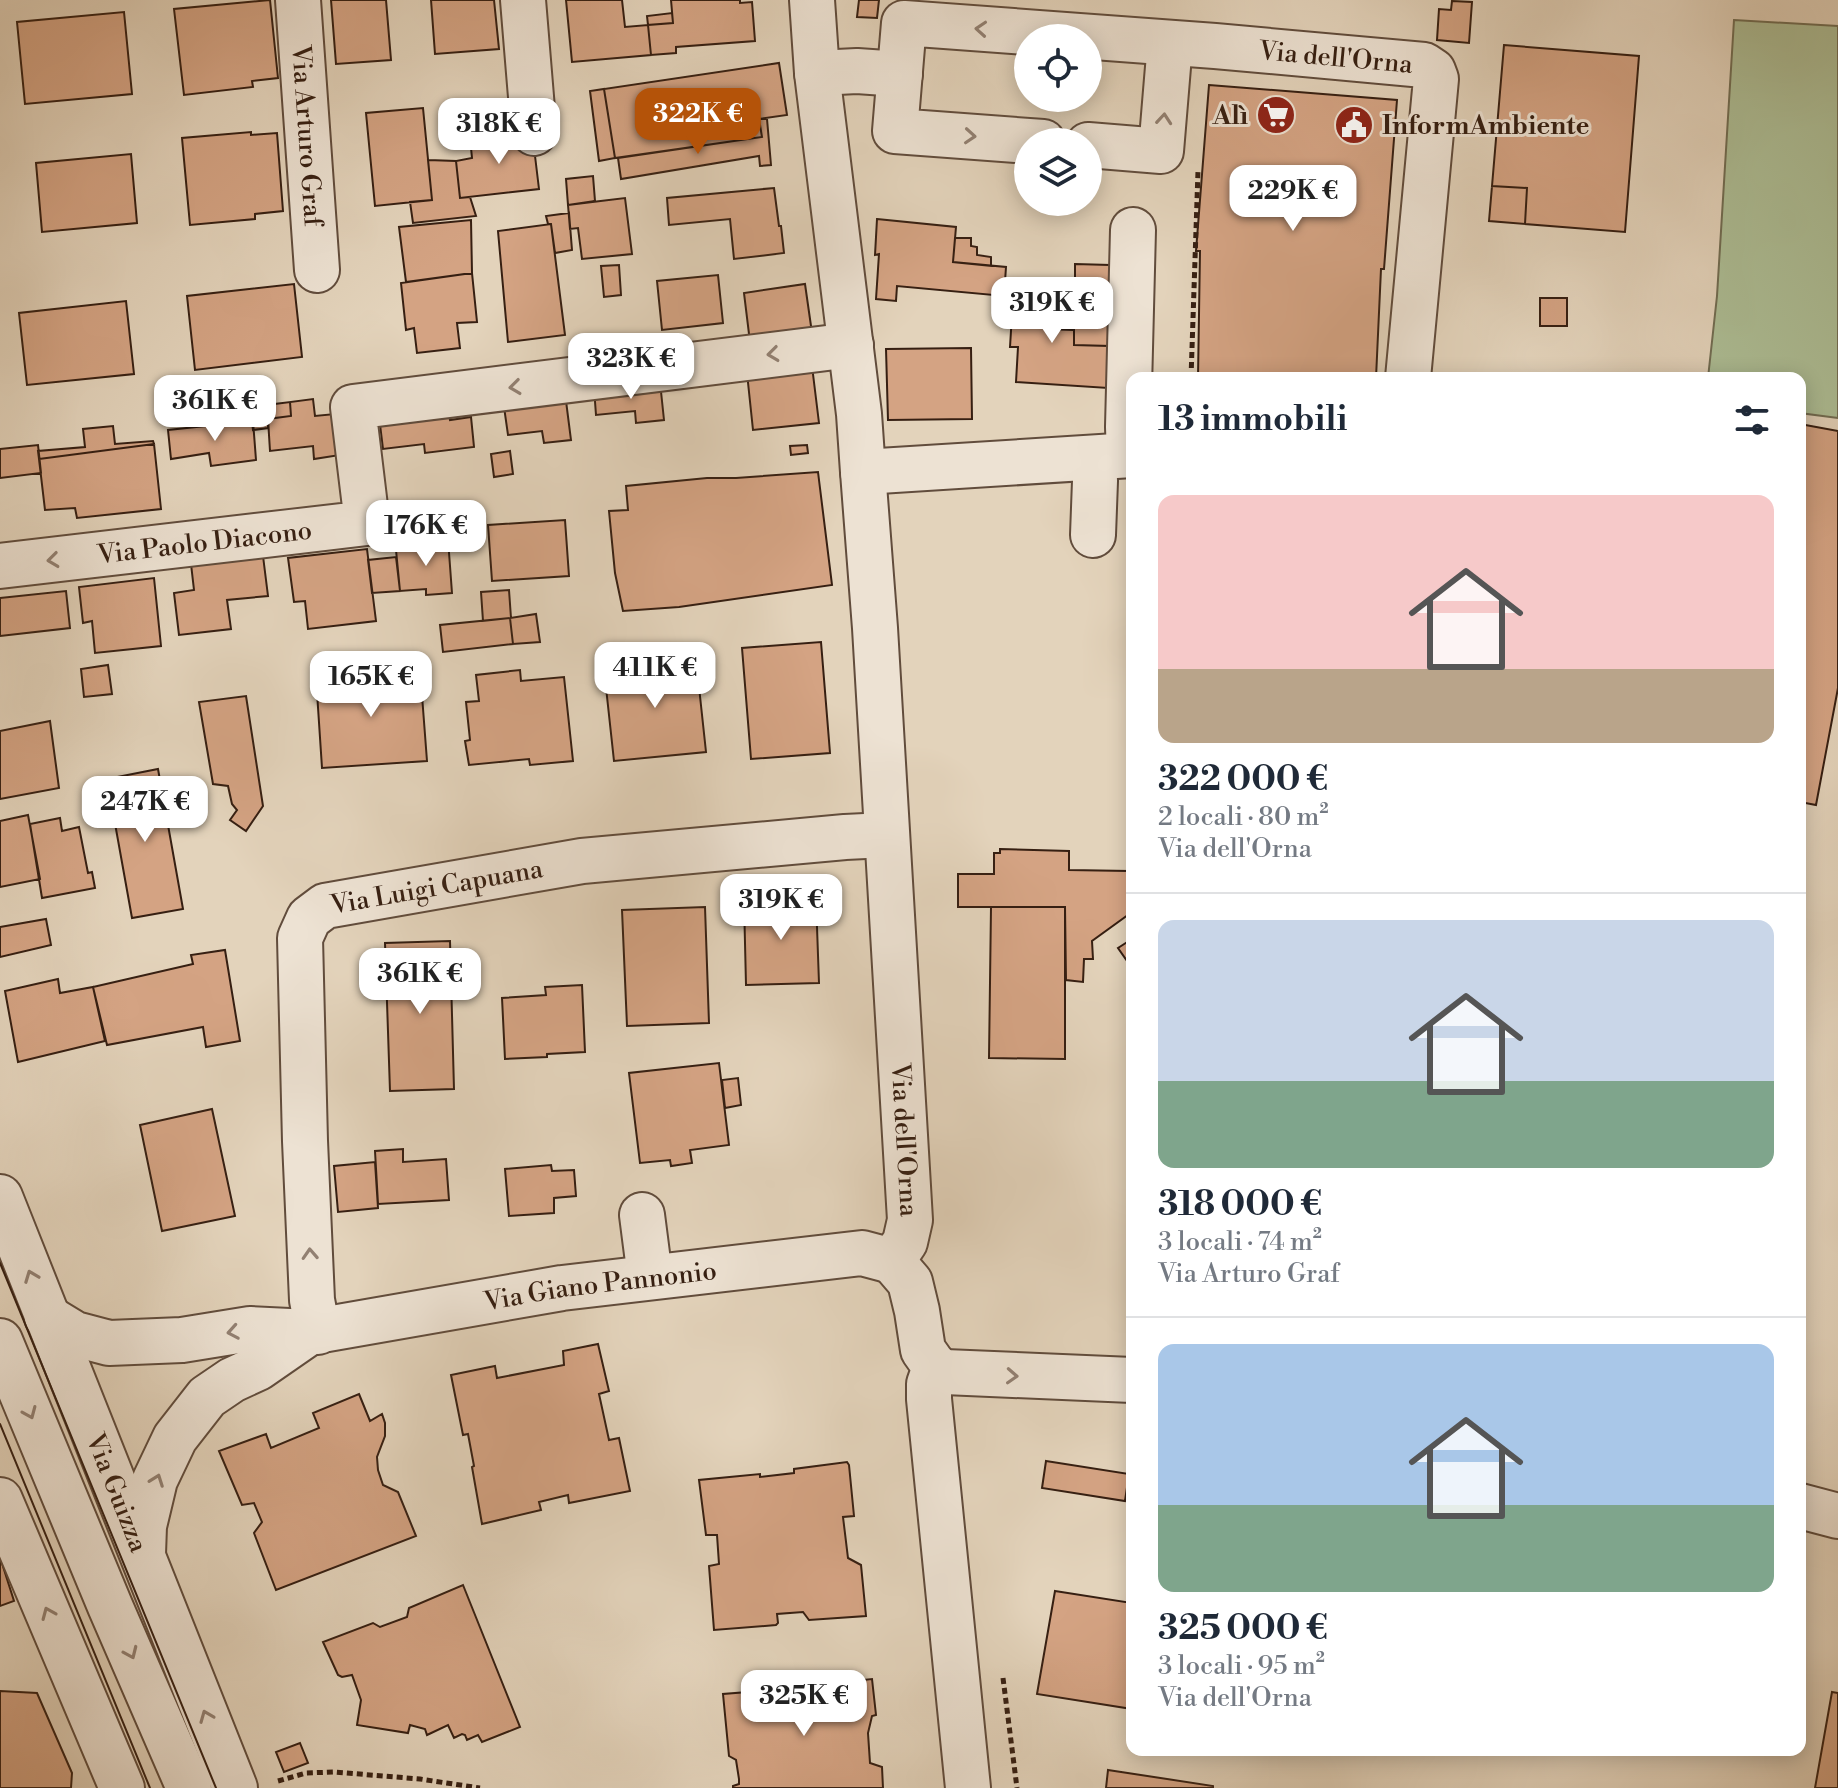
<!DOCTYPE html>
<html lang="it">
<head>
<meta charset="utf-8">
<style>
  :root { --surface:#fff; --page:#f2f2f3; --text:#1f2937; --muted:#747a83; --line:#e0e1e3; --accent:#b45309 }
  body { margin:0; font-family:"Libre Bodoni",serif; background:var(--page); color:var(--text); height:100vh; display:flex; flex-direction:column; font-size:30px; white-space:nowrap }
  * { box-sizing:border-box; margin:0 }
  p { font-size:26px; color:var(--muted) }
  .icon { flex:none; width:44px; height:44px; fill:none; stroke:currentColor; stroke-width:2; stroke-linecap:round; stroke-linejoin:round }
  .map { position:relative; flex:1; overflow:hidden }
  .side { position:absolute; left:1126px; top:372px; width:680px; height:1384px; display:flex; flex-direction:column; background:var(--surface); border-radius:16px; box-shadow:0 4px 20px #0003 }
  .side>* { flex:none }
  .tools { position:absolute; left:1014px; top:24px; display:grid; gap:16px }
  .tools a { display:grid; place-items:center; width:88px; height:88px; border-radius:50%; background:var(--surface); box-shadow:0 4px 20px #0003; font-size:40px }
  .price { position:absolute; translate:-50% -68px; padding:0 18px; border-radius:16px; background:#fff; color:#222; font-size:26px; line-height:52px; filter:drop-shadow(0 2px 4px #0008) }
  .price::after { content:''; position:absolute; left:50%; top:48px; width:24px; height:18px; margin-left:-12px; background:inherit; clip-path:polygon(0 0,100% 0,50% 100%) }
  .price.active { background:var(--accent); color:#fff }
  ul { padding:0; list-style:none }
  li { display:grid; align-content:center; gap:16px; height:424px; padding:0 32px }
  li+li { border-top:2px solid var(--line) }
  li span { display:grid; place-items:center; height:248px; border-radius:16px; color:#555 }
  li>.icon { margin-inline-start:auto }
  span .icon { width:144px; height:144px; fill:#fffc; stroke-width:1 }
  li b { font-size:34px }
  h2 { display:flex; justify-content:space-between; align-items:center; height:96px; padding:0 32px; font-size:34px }
  .map>svg:first-child { display:block }
</style>
</head>
<body>
<div class="map">
<svg width="1838" height="1788" viewBox="0 0 1838 1788">
  <rect width="100%" height="100%" fill="#e3d3bb"/>
  <filter id="stains"><feTurbulence type="fractalNoise" baseFrequency=".0025" numOctaves="4"/><feColorMatrix values="0 0 0 0 .2 0 0 0 0 .09 0 0 0 0 .02 0 0 0 .5 -.17"/></filter>
  <radialGradient id="worn" r=".72"><stop offset=".6" stop-color="#630" stop-opacity="0"/><stop offset="1" stop-color="#630" stop-opacity=".3"/></radialGradient>
  <path fill="#adbe96" stroke="#726e54" stroke-width="2" d="M 1734,20 L 1838,26 L 1838,418 L 1800,413 L 1800,378 L 1708,378 L 1717,296 Z"/>
  <path fill="#d4a383" stroke="#361f12" stroke-width="2" d="M 270,0 L 278,78 L 252,81 L 253,87 L 184,95 L 174,9 Z
    M 331,0 L 386,0 L 391,60 L 336,64 Z
    M 431,0 L 494,0 L 499,49 L 435,54 Z
    M 566,0 L 622,0 L 625,27 L 648,25 L 651,55 L 572,62 Z
    M 671,0 L 740,0 L 740,3 L 752,2 L 755,41 L 676,47 L 676,53 L 651,55 L 648,25 L 673,23 Z
    M 859,0 L 879,0 L 877,18 L 857,17 Z
    M 1452,1 L 1472,2 L 1469,43 L 1437,40 L 1439,9 L 1451,10 Z
    M 124,12 L 132,94 L 25,104 L 17,22 Z
    M 672,13 L 673,23 L 648,25 L 647,16 Z
    M 1504,45 L 1639,56 L 1625,232 L 1525,224 L 1527,188 L 1492,186 Z
    M 779,63 L 787,115 L 759,119 L 762,137 L 615,158 L 604,89 Z
    M 1209,85 L 1397,100 L 1384,269 L 1381,269 L 1376,378 L 1198,378 L 1200,251 L 1196,251 Z
    M 604,89 L 615,158 L 599,161 L 590,91 Z
    M 423,108 L 432,200 L 375,206 L 366,113 Z
    M 759,119 L 767,119 L 771,165 L 760,166 L 759,156 L 621,179 L 618,158 L 762,137 Z
    M 532,131 L 539,189 L 460,198 L 456,161 L 472,158 L 470,138 Z
    M 251,132 L 251,135 L 277,133 L 283,211 L 255,214 L 255,219 L 190,225 L 182,138 Z
    M 131,154 L 137,223 L 42,232 L 36,163 Z
    M 428,160 L 456,161 L 460,198 L 470,197 L 476,216 L 413,223 L 410,202 L 432,200 Z
    M 593,176 L 595,201 L 568,205 L 566,179 Z
    M 1492,186 L 1527,188 L 1525,224 L 1489,221 Z
    M 774,188 L 779,226 L 781,226 L 784,253 L 734,259 L 730,219 L 669,225 L 667,198 Z
    M 625,198 L 632,254 L 582,259 L 578,228 L 570,229 L 568,205 Z
    M 569,213 L 572,250 L 555,253 L 551,224 L 548,224 L 546,216 Z
    M 877,219 L 956,227 L 953,262 L 1006,267 L 1004,296 L 897,286 L 896,301 L 876,299 L 879,254 L 875,255 Z
    M 471,220 L 472,273 L 406,282 L 399,227 Z
    M 551,224 L 565,335 L 508,342 L 498,231 Z
    M 955,238 L 971,238 L 971,246 L 977,247 L 977,255 L 991,257 L 991,266 L 953,262 Z
    M 1075,264 L 1110,265 L 1108,346 L 1074,345 L 1074,330 L 1047,329 L 1048,283 L 1075,284 Z
    M 619,265 L 621,295 L 604,297 L 601,266 Z
    M 472,273 L 477,322 L 457,323 L 460,348 L 417,353 L 414,328 L 406,330 L 401,283 Z
    M 718,275 L 723,323 L 662,330 L 657,281 Z
    M 1014,282 L 1048,283 L 1047,329 L 1074,330 L 1074,345 L 1110,346 L 1108,388 L 1016,382 L 1018,347 L 1010,347 Z
    M 294,284 L 302,357 L 195,370 L 187,296 Z
    M 805,284 L 812,333 L 750,342 L 744,293 Z
    M 1540,298 L 1567,298 L 1567,326 L 1540,326 Z
    M 126,301 L 134,374 L 27,385 L 19,313 Z
    M 971,348 L 972,419 L 888,420 L 886,349 Z
    M 812,366 L 819,423 L 753,430 L 747,373 Z
    M 660,382 L 664,420 L 636,423 L 635,411 L 596,415 L 594,388 Z
    M 565,393 L 571,440 L 544,443 L 542,431 L 508,435 L 503,400 Z
    M 313,399 L 315,416 L 335,414 L 340,455 L 314,459 L 313,446 L 270,451 L 268,419 L 291,416 L 290,402 Z
    M 266,401 L 266,405 L 290,402 L 291,416 L 268,419 L 268,428 L 253,430 L 250,403 Z
    M 250,403 L 253,421 L 226,424 L 225,405 Z
    M 448,408 L 450,420 L 471,417 L 474,447 L 425,453 L 424,444 L 383,449 L 379,416 Z
    M 253,421 L 256,460 L 211,466 L 209,453 L 171,459 L 168,430 Z
    M 1800,424 L 1838,431 L 1838,688 L 1816,805 L 1800,802 Z
    M 113,426 L 115,444 L 153,441 L 154,444 L 39,459 L 38,451 L 85,447 L 83,429 Z
    M 154,444 L 161,509 L 77,518 L 75,508 L 45,510 L 39,459 Z
    M 38,445 L 41,473 L 0,478 L 0,449 Z
    M 807,445 L 808,453 L 791,455 L 790,446 Z
    M 510,451 L 513,474 L 494,477 L 491,454 Z
    M 818,472 L 832,585 L 679,607 L 623,611 L 615,573 L 609,511 L 628,510 L 626,486 L 707,478 L 736,478 Z
    M 565,520 L 569,576 L 492,581 L 488,525 Z
    M 448,539 L 452,593 L 426,595 L 426,589 L 400,591 L 396,550 L 426,547 L 426,540 Z
    M 367,549 L 376,621 L 308,629 L 305,601 L 294,602 L 288,558 Z
    M 263,556 L 268,596 L 227,600 L 231,629 L 179,635 L 174,593 L 194,590 L 191,564 Z
    M 396,557 L 400,591 L 372,593 L 368,560 Z
    M 154,578 L 161,646 L 95,653 L 92,621 L 83,623 L 79,587 Z
    M 509,590 L 511,618 L 483,621 L 481,592 Z
    M 66,591 L 70,628 L 0,636 L 0,598 Z
    M 536,614 L 540,642 L 513,644 L 510,618 Z
    M 510,618 L 513,644 L 443,652 L 440,625 Z
    M 821,642 L 830,753 L 751,759 L 742,648 Z
    M 696,659 L 706,752 L 614,761 L 604,669 Z
    M 108,665 L 112,694 L 84,697 L 81,669 Z
    M 420,669 L 427,761 L 322,768 L 316,677 Z
    M 520,670 L 521,681 L 564,677 L 573,761 L 530,765 L 529,759 L 469,765 L 465,741 L 470,740 L 466,702 L 479,701 L 476,675 Z
    M 246,696 L 263,806 L 246,831 L 230,820 L 237,810 L 232,804 L 228,786 L 213,784 L 199,702 Z
    M 50,721 L 59,788 L 0,799 L 0,731 Z
    M 158,769 L 183,909 L 132,918 L 107,779 Z
    M 28,815 L 40,879 L 0,887 L 0,821 Z
    M 60,818 L 62,831 L 79,827 L 88,873 L 92,872 L 95,888 L 42,898 L 30,824 Z
    M 1000,849 L 1069,851 L 1069,870 L 1129,871 L 1129,884 L 1132,882 L 1132,912 L 1092,941 L 1093,959 L 1084,959 L 1083,982 L 1066,980 L 1065,907 L 958,907 L 958,874 L 994,874 L 994,853 L 1000,853 Z
    M 816,899 L 819,983 L 746,985 L 744,901 Z
    M 705,907 L 709,1023 L 627,1026 L 622,910 Z
    M 991,907 L 1065,907 L 1065,1059 L 989,1058 Z
    M 991,907 L 1065,907 L 1065,1059 L 989,1058 Z
    M 46,919 L 51,945 L 0,957 L 0,927 Z
    M 1132,939 L 1132,968 L 1118,948 Z
    M 450,941 L 454,1089 L 390,1091 L 385,943 Z
    M 225,950 L 240,1041 L 206,1047 L 203,1027 L 107,1045 L 93,987 L 193,964 L 191,955 Z
    M 58,979 L 60,993 L 93,987 L 105,1041 L 18,1062 L 5,991 Z
    M 582,985 L 585,1052 L 547,1054 L 547,1057 L 505,1059 L 502,998 L 546,995 L 545,987 Z
    M 719,1063 L 729,1145 L 690,1150 L 692,1163 L 671,1166 L 670,1160 L 640,1163 L 629,1073 Z
    M 738,1078 L 741,1105 L 725,1108 L 722,1080 Z
    M 212,1109 L 235,1216 L 162,1231 L 140,1125 Z
    M 403,1149 L 403,1162 L 446,1159 L 449,1200 L 378,1204 L 375,1151 Z
    M 375,1162 L 378,1208 L 338,1212 L 334,1166 Z
    M 551,1165 L 552,1171 L 574,1170 L 576,1196 L 554,1198 L 554,1213 L 509,1216 L 505,1169 Z
    M 598,1344 L 609,1391 L 599,1394 L 609,1440 L 619,1438 L 630,1491 L 569,1503 L 568,1495 L 539,1502 L 541,1510 L 482,1524 L 472,1467 L 474,1466 L 468,1434 L 463,1435 L 451,1375 L 495,1366 L 497,1378 L 564,1365 L 563,1351 Z
    M 359,1394 L 370,1421 L 382,1414 L 385,1423 L 385,1436 L 377,1457 L 378,1470 L 383,1485 L 398,1492 L 416,1536 L 276,1590 L 254,1533 L 262,1522 L 254,1503 L 242,1505 L 219,1451 L 266,1434 L 271,1448 L 319,1428 L 313,1413 Z
    M 1046,1461 L 1129,1474 L 1125,1501 L 1042,1488 Z
    M 847,1462 L 849,1465 L 854,1516 L 843,1517 L 848,1558 L 861,1565 L 866,1616 L 809,1620 L 803,1612 L 777,1614 L 778,1623 L 776,1625 L 714,1630 L 709,1566 L 719,1564 L 717,1535 L 706,1535 L 699,1480 L 760,1474 L 760,1477 L 794,1473 L 794,1469 Z
    M 0,1557 L 14,1601 L 0,1606 Z
    M 463,1585 L 520,1727 L 482,1742 L 478,1735 L 467,1740 L 465,1735 L 462,1734 L 454,1738 L 448,1725 L 427,1735 L 425,1729 L 410,1725 L 408,1733 L 357,1725 L 361,1700 L 352,1675 L 342,1677 L 338,1675 L 323,1642 L 373,1623 L 380,1627 L 407,1617 L 409,1608 Z
    M 1055,1591 L 1132,1603 L 1132,1709 L 1037,1694 Z
    M 872,1679 L 876,1715 L 872,1716 L 868,1733 L 870,1763 L 882,1767 L 883,1788 L 733,1788 L 733,1786 L 739,1784 L 739,1779 L 736,1760 L 729,1756 L 723,1694 L 784,1689 L 785,1696 L 816,1694 L 816,1685 Z
    M 0,1691 L 37,1693 L 72,1773 L 71,1788 L 0,1788 Z
    M 1832,1692 L 1838,1693 L 1838,1788 L 1815,1788 Z
    M 300,1743 L 308,1763 L 284,1772 L 276,1752 Z
    M 1108,1770 L 1213,1786 L 1213,1788 L 1106,1788 Z"/>
  <g fill="none" stroke-linecap="round" stroke-linejoin="round">
    <g stroke="#614c3c" stroke-width="48">
      <g id="minor">
        <path id="s1" d="M 298,0 L 317,270"/>
        <path d="M 523,0 L 534,133"/>
        <path id="s2" d="M 812,0 L 817,73 L 859,414 L 863,472 L 875,628 L 910,1220 L 905,1242 L 892,1261"/>
        <path d="M 817,73 L 857,71 L 900,74"/>
        <path id="s3" d="M 1043,142 L 895,131 L 904,23 L 1215,46 L 1424,65 L 1433,71 L 1436,79 L 1408,378"/>
        <path d="M 1088,145 L 1161,151 L 1170,43"/>
        <path d="M 1129,455 L 1128,427 L 1133,230"/>
        <path d="M 863,472 L 1132,455"/>
        <path d="M 1093,535 L 1095,481 L 1094,458"/>
        <path id="s4" d="M 0,566 L 367,523 L 353,407 L 851,345"/>
        <path id="s5" d="M 0,1197 L 235,1788"/>
        <path d="M 642,1215 L 650,1277"/>
        <path d="M 892,1261 L 910,1282 L 917,1311 L 923,1350 L 935,1367 L 929,1384 L 929,1399 L 968,1788"/>
        <path id="s6" d="M 47,1317 L 75,1334 L 109,1343 L 182,1340 L 250,1329 L 310,1332 L 562,1288 L 862,1253 L 892,1261"/>
        <path id="s7" d="M 318,1332 L 312,1300 L 305,1141 L 300,938 L 309,918 L 325,906 L 582,861 L 845,837 L 886,835"/>
        <path d="M 0,1341 L 110,1606 L 189,1788"/>
        <path d="M 935,1367 L 945,1372 L 1132,1380"/>
        <path d="M 0,1500 L 122,1788"/>
        <path d="M 1800,1506 L 1838,1516"/>
        <path d="M 143,1554 L 144,1526 L 155,1480 L 175,1438 L 207,1397 L 232,1380 L 258,1368 L 310,1332"/>
      </g>
    </g>
    <path stroke="#361f12" stroke-width="5" stroke-dasharray="6 4" stroke-linecap="butt" d="M 1191,378 L 1198,171
      M 1003,1678 L 1017,1788
      M 278,1781 L 306,1773 L 334,1772 L 420,1779 L 480,1788"/>
    <use href="#minor" stroke="#ede2d3" stroke-width="44"/>
    <path stroke="#361f12" stroke-width="2" d="M 0,1263 L 216,1788
      M 0,1424 L 150,1788"/>
  </g>
  <defs><path id="oneway-chevron" d="M-2-3.5L2.5 0L-2 3.5" fill="none" stroke-width="1.6" stroke-linecap="round" stroke-linejoin="round" transform="scale(2)"/></defs>
  <g stroke="#928072">
    <use href="#oneway-chevron" transform="translate(981 29) rotate(-176)"/>
    <use href="#oneway-chevron" transform="translate(1164 119) rotate(-85)"/>
    <use href="#oneway-chevron" transform="translate(970 136) rotate(4)"/>
    <use href="#oneway-chevron" transform="translate(773 354) rotate(173)"/>
    <use href="#oneway-chevron" transform="translate(515 387) rotate(173)"/>
    <use href="#oneway-chevron" transform="translate(53 560) rotate(173)"/>
    <use href="#oneway-chevron" transform="translate(310 1254) rotate(-93)"/>
    <use href="#oneway-chevron" transform="translate(31 1276) rotate(-111)"/>
    <use href="#oneway-chevron" transform="translate(233 1332) rotate(170)"/>
    <use href="#oneway-chevron" transform="translate(1012 1376) rotate(3)"/>
    <use href="#oneway-chevron" transform="translate(30 1413) rotate(67)"/>
    <use href="#oneway-chevron" transform="translate(157 1480) rotate(-70)"/>
    <use href="#oneway-chevron" transform="translate(48 1613) rotate(-113)"/>
    <use href="#oneway-chevron" transform="translate(131 1653) rotate(66)"/>
    <use href="#oneway-chevron" transform="translate(206 1716) rotate(-112)"/>
  </g>
  <defs>
    <g id="supermarket-disc" transform="scale(2)"><circle r="9.5" fill="#8f2418" stroke="#ede2d3"/><path d="M-6-5.5h2.5l.6 2H6L4.5 2H-2.5L-4.4-4H-6ZM-1.5 3.2a1.3 1.3 0 1 0 .1 0ZM3 3.2a1.3 1.3 0 1 0 .1 0Z" fill="#fff"/></g>
    <g id="civic-disc" transform="scale(2)"><circle r="9.5" fill="#8f2418" stroke="#ede2d3"/><path d="M-.6-6.5H3V-4.5H.6V-3L4-1V1h2V6H-6V1h2V-1L-.6-3ZM-1.2 2.5V6h2.4V2.5Z" fill="#fff"/></g>
  </defs>
  <g fill-rule="evenodd">
    <use href="#supermarket-disc" x="1276" y="115"/>
    <use href="#civic-disc" x="1354" y="125"/>
  </g>
  <g text-anchor="middle" stroke-width="6" stroke-linejoin="round" paint-order="stroke">
    <g font-size="26" fill="#361f12" stroke="#ede2d3">
      <text dy="9" stroke="none"><textPath href="#s3" startOffset="690">Via dell'Orna</textPath></text>
      <text dy="9" stroke="none"><textPath href="#s1" startOffset="136">Via Arturo Graf</textPath></text>
      <text dy="9" stroke="none"><textPath href="#s4" startOffset="206">Via Paolo Diacono</textPath></text>
      <text dy="9" stroke="none"><textPath href="#s7" startOffset="550">Via Luigi Capuana</textPath></text>
      <text dy="9" stroke="none"><textPath href="#s2" startOffset="1144">Via dell'Orna</textPath></text>
      <text dy="9" stroke="none"><textPath href="#s6" startOffset="564">Via Giano Pannonio</textPath></text>
      <text dy="9" stroke="none"><textPath href="#s5" startOffset="318">Via Guizza</textPath></text>
    </g>
    <g font-size="26" font-weight="bold" fill="#361f12" stroke="#ede2d3" text-anchor="end">
      <text x="1248" y="124">Alì</text>
      <text x="1382" y="134" text-anchor="start">InformAmbiente</text>
    </g>
  </g>
  <rect width="100%" height="100%" filter="url(#stains)"/>
  <rect width="100%" height="100%" fill="url(#worn)"/>
</svg>
<div class="tools">
<a><svg class="icon" aria-label="locate" viewBox="0 0 24 24"><circle cx="12" cy="12" r="6"/><path d="M12 2v4M12 18v4M2 12h4M18 12h4"/></svg></a>
<a><svg class="icon" aria-label="layers" viewBox="0 0 24 24"><path d="M12 4l9 5-9 5-9-5zM3 14l9 5 9-5"/></svg></a>
</div>
<b class="price active" style="left:698px;top:156px">322K €</b>
<b class="price" style="left:499px;top:166px">318K €</b>
<b class="price" style="left:1293px;top:233px">229K €</b>
<b class="price" style="left:1052px;top:345px">319K €</b>
<b class="price" style="left:631px;top:401px">323K €</b>
<b class="price" style="left:215px;top:443px">361K €</b>
<b class="price" style="left:426px;top:568px">176K €</b>
<b class="price" style="left:655px;top:710px">411K €</b>
<b class="price" style="left:371px;top:719px">165K €</b>
<b class="price" style="left:145px;top:844px">247K €</b>
<b class="price" style="left:781px;top:942px">319K €</b>
<b class="price" style="left:420px;top:1016px">361K €</b>
<b class="price" style="left:804px;top:1738px">325K €</b>
<section class="side">
<h2>13 immobili<svg class="icon" aria-label="filters" viewBox="0 0 24 24"><path d="M4 7h16M4 17h16"/><circle cx="9" cy="7" r="2"/><circle cx="15" cy="17" r="2"/></svg></h2>
<ul>
<li><span style="background:linear-gradient(#f6c9c9 70%,#b9a48a 0)"><svg class="icon" aria-label="home" viewBox="0 0 24 24"><path d="M3 11l9-7 9 7M6 9v11h12V9"/></svg></span><div><b>322 000 €</b><p>2 locali · 80 m²</p><p>Via dell'Orna</p></div></li>
<li><span style="background:linear-gradient(#c9d6e8 65%,#7fa58c 0)"><svg class="icon" aria-label="home" viewBox="0 0 24 24"><path d="M3 11l9-7 9 7M6 9v11h12V9"/></svg></span><div><b>318 000 €</b><p>3 locali · 74 m²</p><p>Via Arturo Graf</p></div></li>
<li><span style="background:linear-gradient(#a9c7e8 65%,#7fa58c 0)"><svg class="icon" aria-label="home" viewBox="0 0 24 24"><path d="M3 11l9-7 9 7M6 9v11h12V9"/></svg></span><div><b>325 000 €</b><p>3 locali · 95 m²</p><p>Via dell'Orna</p></div></li>
</ul>
</section>
</div>
</body>
</html>
